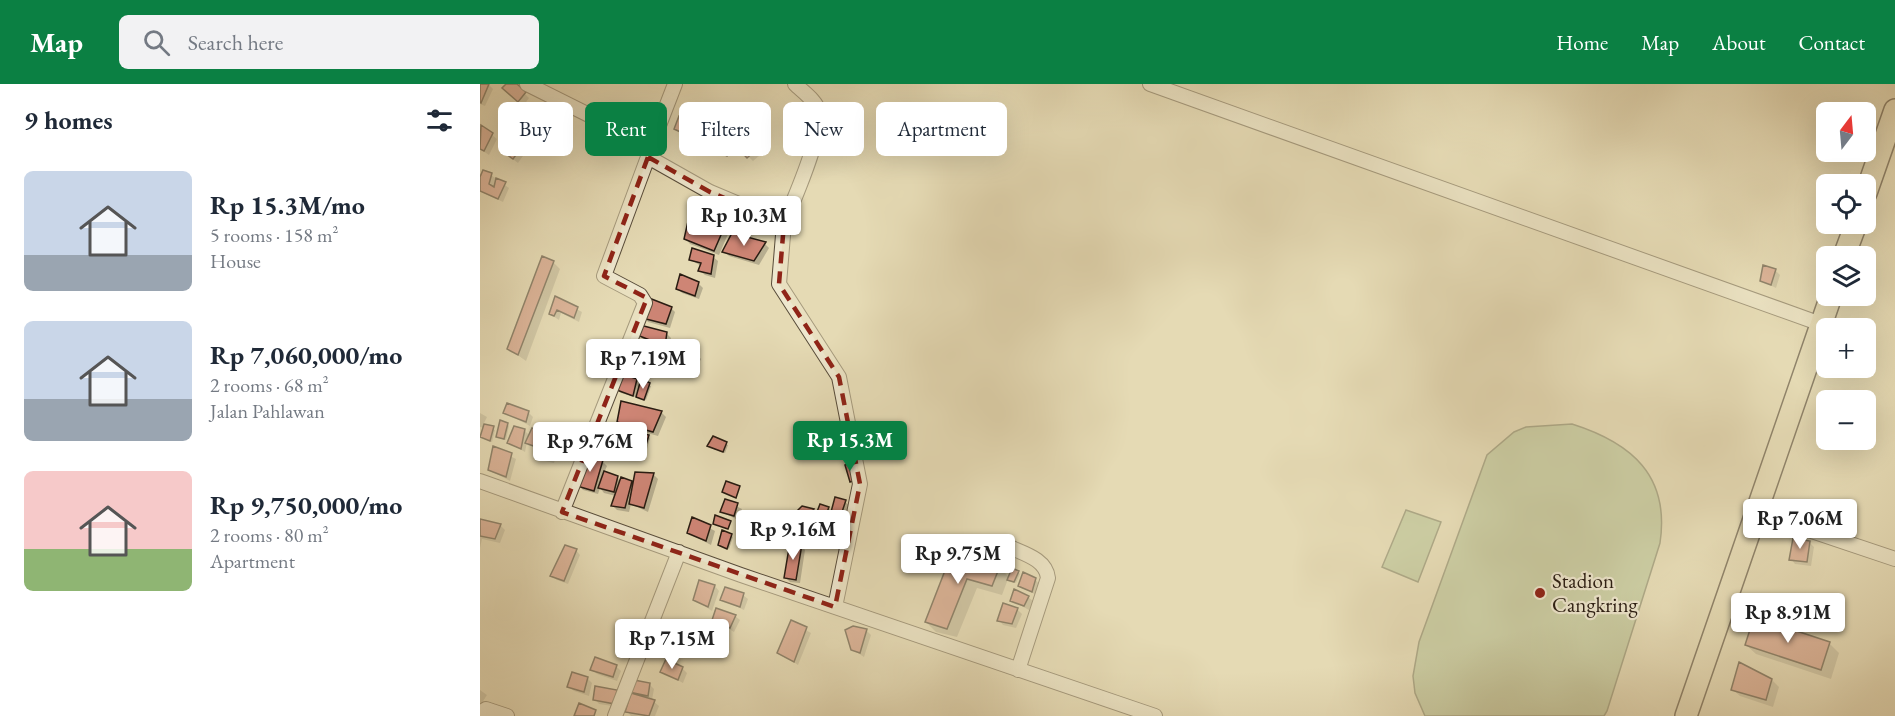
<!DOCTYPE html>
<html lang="en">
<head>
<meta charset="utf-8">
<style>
  :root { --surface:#fff; --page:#f2f2f3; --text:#1f2937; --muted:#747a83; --accent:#0b8043 }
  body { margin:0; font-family:"EB Garamond",serif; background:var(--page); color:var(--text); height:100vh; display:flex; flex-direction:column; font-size:22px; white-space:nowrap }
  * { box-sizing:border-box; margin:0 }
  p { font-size:20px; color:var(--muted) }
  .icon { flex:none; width:33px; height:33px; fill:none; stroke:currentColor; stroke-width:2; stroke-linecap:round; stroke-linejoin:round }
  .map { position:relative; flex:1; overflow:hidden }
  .side { display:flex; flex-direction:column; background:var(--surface); width:480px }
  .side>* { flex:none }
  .top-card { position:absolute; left:18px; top:18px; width:570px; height:54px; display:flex; gap:12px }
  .needle { width:39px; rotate:16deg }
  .buttons { position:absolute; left:1336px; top:18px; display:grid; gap:12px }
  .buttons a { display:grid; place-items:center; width:60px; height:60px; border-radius:9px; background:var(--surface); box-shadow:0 6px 24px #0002; font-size:30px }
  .price { position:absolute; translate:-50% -51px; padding:0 14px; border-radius:6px; background:#fff; color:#222; font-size:20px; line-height:39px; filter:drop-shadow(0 2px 3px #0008) }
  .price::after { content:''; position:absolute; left:50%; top:36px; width:18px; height:14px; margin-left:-9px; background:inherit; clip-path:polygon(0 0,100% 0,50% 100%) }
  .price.current { background:var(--accent); color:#fff }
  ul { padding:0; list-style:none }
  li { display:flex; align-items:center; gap:18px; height:150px; padding:0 24px }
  li span { display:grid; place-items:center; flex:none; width:168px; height:120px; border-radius:9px; color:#555 }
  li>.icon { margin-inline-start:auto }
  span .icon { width:72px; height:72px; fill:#fffc; stroke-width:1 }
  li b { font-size:26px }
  h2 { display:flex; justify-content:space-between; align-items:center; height:72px; padding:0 24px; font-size:26px }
  .pill { padding:0 21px; border-radius:9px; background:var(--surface); box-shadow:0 6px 24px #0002; font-size:21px; line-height:54px }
  .pill.current { background:var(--accent); color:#fff }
  header { display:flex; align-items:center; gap:36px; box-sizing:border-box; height:84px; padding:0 30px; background:var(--accent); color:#fff }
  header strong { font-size:28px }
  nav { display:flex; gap:33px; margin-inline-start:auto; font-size:21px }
  .search { width:420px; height:54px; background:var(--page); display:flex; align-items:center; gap:15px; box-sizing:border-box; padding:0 21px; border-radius:9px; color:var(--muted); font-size:22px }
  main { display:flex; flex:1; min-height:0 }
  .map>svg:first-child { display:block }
</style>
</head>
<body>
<header>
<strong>Map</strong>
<div class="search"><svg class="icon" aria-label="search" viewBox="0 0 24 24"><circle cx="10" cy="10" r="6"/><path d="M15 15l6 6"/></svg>Search here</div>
<nav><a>Home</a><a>Map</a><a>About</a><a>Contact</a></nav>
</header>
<main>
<section class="side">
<h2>9 homes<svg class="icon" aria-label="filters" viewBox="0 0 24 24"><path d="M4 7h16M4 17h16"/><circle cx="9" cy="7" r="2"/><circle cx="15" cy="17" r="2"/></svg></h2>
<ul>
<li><span style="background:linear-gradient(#c9d6e8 70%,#9aa5b1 0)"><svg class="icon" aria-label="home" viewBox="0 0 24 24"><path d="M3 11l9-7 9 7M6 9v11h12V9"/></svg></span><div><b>Rp 15.3M/mo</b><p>5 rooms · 158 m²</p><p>House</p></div></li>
<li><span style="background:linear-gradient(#c9d6e8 65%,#9aa5b1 0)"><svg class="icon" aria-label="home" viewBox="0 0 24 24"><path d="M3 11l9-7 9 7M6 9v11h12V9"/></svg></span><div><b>Rp 7,060,000/mo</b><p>2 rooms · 68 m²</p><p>Jalan Pahlawan</p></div></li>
<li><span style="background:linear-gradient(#f6c9c9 65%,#8fb573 0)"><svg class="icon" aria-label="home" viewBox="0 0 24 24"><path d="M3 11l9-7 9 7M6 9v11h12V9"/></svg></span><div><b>Rp 9,750,000/mo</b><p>2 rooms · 80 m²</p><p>Apartment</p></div></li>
</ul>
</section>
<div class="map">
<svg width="1415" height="632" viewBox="0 0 1415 632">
  <rect width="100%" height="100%" fill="#e5dab4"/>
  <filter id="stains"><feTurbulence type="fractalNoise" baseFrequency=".00333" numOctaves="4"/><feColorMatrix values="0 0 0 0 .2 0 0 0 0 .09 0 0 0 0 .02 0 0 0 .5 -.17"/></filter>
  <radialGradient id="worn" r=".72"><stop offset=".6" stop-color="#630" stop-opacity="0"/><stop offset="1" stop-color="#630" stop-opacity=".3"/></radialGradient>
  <path fill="#afc192" stroke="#6c6e52" stroke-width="1.5" d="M 1092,340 C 1152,359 1190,392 1180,459 L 1127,627 L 1124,632 L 945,632 L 935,609 L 933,592 L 939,558 L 1007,371 L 1034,348 L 1046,343 Z
    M 926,426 L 961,438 L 938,498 L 902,483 Z"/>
  <path fill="#0003" d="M 0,0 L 9,1 L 13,5 L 5,22 L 0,20 Z
    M 28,0 L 35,0 L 49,14 L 44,21 L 29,9 Z
    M 44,21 L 62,32 L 54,50 L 38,40 Z
    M 223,42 L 227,47 L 223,59 L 195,45 Z
    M 2,43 L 17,55 L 9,71 L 0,65 Z
    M 271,53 L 275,57 L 273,67 L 279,72 L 273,77 L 251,56 Z
    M 28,59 L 45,69 L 38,79 L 30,73 Z
    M 11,91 L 29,104 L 23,118 L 0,107 L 0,96 Z
    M 210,135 L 219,137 L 224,142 L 222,148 L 228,150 L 243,146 L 248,150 L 239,171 L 210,160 L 206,155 Z
    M 253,151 L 285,160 L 289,164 L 279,181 L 249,172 L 244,167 Z
    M 233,173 L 238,177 L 235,194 L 225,191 L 220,187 L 221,182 L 211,176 Z
    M 73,178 L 80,185 L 46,277 L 29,265 Z
    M 1295,186 L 1300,191 L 1296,204 L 1282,197 Z
    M 218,199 L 223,204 L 219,215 L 202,209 L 198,205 Z
    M 76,214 L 102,228 L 99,238 L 81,229 L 79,236 L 70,230 Z
    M 191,224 L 195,228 L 190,244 L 168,238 L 164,233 Z
    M 186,249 L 191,254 L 189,263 L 217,271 L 221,275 L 214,290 L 161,268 L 157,264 L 184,267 L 190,273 L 191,266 L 163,255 L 159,251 Z
    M 157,296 L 161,300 L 171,302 L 166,316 L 141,309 L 136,304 Z
    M 48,328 L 53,333 L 50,342 L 25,329 Z
    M 181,328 L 186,333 L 178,352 L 143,342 L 138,338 Z
    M 0,329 L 7,333 L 3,341 L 15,346 L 12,358 L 0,353 L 4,344 L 0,343 Z
    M 27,340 L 29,342 L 26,356 L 19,354 L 18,352 Z
    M 44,346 L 50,352 L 76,355 L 80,359 L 74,379 L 65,377 L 60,372 L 63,367 L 47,358 L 45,368 L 29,359 Z
    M 167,351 L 170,354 L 167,365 L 154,360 Z
    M 233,354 L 248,361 L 245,369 L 230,363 Z
    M 14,364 L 36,375 L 30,397 L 9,386 Z
    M 122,377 L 127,382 L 124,389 L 154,402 L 173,390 L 178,395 L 168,428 L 151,420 L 149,428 L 137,426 L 133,422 L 136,412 L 124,409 L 120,404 L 118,410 L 103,406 L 99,401 Z
    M 246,417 L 262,425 L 258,436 L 242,428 Z
    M 365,418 L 370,422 L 366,435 L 353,427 Z
    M 341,422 L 351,426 L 346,437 L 336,433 Z
    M 323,424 L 335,428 L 330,434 L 332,440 L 320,436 Z
    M 213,435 L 235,447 L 231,461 L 208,449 Z
    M 0,436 L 20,441 L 25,446 L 20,459 L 2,455 L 0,464 Z
    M 251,451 L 253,453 L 249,465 L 242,462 Z
    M 1329,458 L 1334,463 L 1331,482 L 1315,480 L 1311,475 Z
    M 321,461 L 325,466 L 320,499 L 310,498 L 305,493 Z
    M 96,466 L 100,471 L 88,500 L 77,496 L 72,492 Z
    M 474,468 L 519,483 L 530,494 L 538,488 L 540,490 L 536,499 L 528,495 L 522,511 L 497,504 L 477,553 L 456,548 L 446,538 Z
    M 555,495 L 559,500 L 556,511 L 539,501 Z
    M 235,502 L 239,507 L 232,527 L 214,515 Z
    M 263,511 L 268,515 L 264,526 L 242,516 Z
    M 548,513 L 553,517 L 549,526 L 532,517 Z
    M 537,525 L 542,530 L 536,544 L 523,541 L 519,536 Z
    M 255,532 L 260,536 L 254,548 L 233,535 Z
    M 312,538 L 331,549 L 318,581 L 298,568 Z
    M 386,546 L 391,551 L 384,573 L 373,566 Z
    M 1349,559 L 1359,569 L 1351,595 L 1276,570 L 1266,561 Z
    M 136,582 L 141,587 L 137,597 L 117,590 L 112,585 Z
    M 202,584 L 207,589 L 203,599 L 182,588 Z
    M 93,590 L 108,595 L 112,599 L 109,612 L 94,607 L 89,603 Z
    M 1292,596 L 1299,603 L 1293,623 L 1260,612 L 1252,605 Z
    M 170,601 L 174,605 L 172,616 L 179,622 L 175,632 L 151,632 L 147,627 L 151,607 Z
    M 0,606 L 7,611 L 0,622 Z
    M 136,608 L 141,612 L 139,623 L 119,620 L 115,615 Z"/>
  <path fill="#ce8575" stroke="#291c12" stroke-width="1.5" d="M 0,0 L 9,0 L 1,19 L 0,18 Z
    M 26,0 L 37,0 L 46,8 L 38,18 L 22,4 Z
    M 45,20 L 59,26 L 50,47 L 36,40 Z
    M 199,32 L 224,41 L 218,56 L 194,45 Z
    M 1,41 L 13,49 L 4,67 L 0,65 Z
    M 253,45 L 271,52 L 269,62 L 276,66 L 267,74 L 250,56 Z
    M 27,57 L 41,64 L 33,75 L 23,68 Z
    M 245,58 L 253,65 L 247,72 L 239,68 Z
    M 3,86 L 12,89 L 9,100 L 14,103 L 16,94 L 26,98 L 18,115 L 0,107 L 0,93 Z
    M 209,133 L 220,136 L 217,144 L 227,148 L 230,140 L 244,144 L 234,167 L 204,155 Z
    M 252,149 L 286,158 L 274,177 L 242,168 Z
    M 212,164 L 234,171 L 231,190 L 218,187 L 221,179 L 209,176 Z
    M 62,172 L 74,177 L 38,271 L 27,265 Z
    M 1283,181 L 1296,185 L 1291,201 L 1280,197 Z
    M 200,190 L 219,198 L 215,212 L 196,205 Z
    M 75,212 L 98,223 L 94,234 L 77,226 L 74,232 L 69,230 Z
    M 169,214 L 192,223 L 186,240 L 162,234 Z
    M 160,241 L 187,248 L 185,262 L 157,251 Z
    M 158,257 L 184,265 L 182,274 L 155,264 Z
    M 190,262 L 218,269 L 209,287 L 187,279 Z
    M 139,289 L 157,295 L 153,312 L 134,305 Z
    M 161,295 L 170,299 L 164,316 L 156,313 Z
    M 141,317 L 182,327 L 173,348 L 137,338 Z
    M 27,319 L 49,327 L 46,338 L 23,329 Z
    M 20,336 L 28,339 L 24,355 L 16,353 Z
    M 4,340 L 14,342 L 10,357 L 0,353 Z
    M 34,342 L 45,345 L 41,365 L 27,359 Z
    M 52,344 L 77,353 L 69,375 L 59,373 L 62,365 L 45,359 Z
    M 156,348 L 169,351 L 165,364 L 153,361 Z
    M 233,352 L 247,358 L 243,368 L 227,362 Z
    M 13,362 L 32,369 L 26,393 L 8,386 Z
    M 106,372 L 123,376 L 114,407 L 97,402 Z
    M 371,379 L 376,396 L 370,398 L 365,381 Z
    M 124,387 L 138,392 L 134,408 L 118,404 Z
    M 155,388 L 174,389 L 164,424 L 149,420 Z
    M 141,393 L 152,397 L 145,424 L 131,422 Z
    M 246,397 L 260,402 L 256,414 L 242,408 Z
    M 355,413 L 366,416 L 361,431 L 351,428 Z
    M 245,415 L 258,419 L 254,432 L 240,428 Z
    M 340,420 L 349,423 L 344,436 L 335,433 Z
    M 322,422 L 334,425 L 329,431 L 331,439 L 319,437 L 317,427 Z
    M 235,431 L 251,437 L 248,445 L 233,440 Z
    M 212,433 L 231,441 L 226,457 L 207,449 Z
    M 0,435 L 21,440 L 15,455 L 0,452 Z
    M 242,446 L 252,450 L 247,465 L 238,461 Z
    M 1313,454 L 1330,457 L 1327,478 L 1309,476 Z
    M 310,458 L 322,460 L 316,496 L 304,494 Z
    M 85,461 L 97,465 L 84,497 L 70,492 Z
    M 473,466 L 520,482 L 512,502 L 487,495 L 467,545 L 445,538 Z
    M 532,484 L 539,487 L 534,498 L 527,496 Z
    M 543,488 L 556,494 L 552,508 L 538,502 Z
    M 219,496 L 235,501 L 228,523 L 213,516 Z
    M 245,503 L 264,509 L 260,523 L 240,516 Z
    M 534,505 L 549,512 L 544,522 L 530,517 Z
    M 523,519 L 538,524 L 532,540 L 517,537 Z
    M 236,524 L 256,531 L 250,544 L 232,536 Z
    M 1274,533 L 1350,558 L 1341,586 L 1265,561 Z
    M 311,536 L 327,543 L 314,578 L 297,569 Z
    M 373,542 L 387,545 L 380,569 L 371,566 L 365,546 Z
    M 115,573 L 137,581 L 133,593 L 110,586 Z
    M 186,575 L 203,583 L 198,596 L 180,588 Z
    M 1259,578 L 1292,595 L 1286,616 L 1251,606 Z
    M 92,588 L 108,593 L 104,608 L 87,603 Z
    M 154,596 L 170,599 L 168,612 L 149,608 Z
    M 115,602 L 137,606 L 135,620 L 113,616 Z
    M 151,609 L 175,616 L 169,632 L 145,628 Z
    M 99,619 L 116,626 L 114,632 L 94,632 Z"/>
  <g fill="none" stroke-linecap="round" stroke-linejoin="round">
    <g stroke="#584c3a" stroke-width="16">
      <path id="street" d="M 47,0 L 171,62 L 195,0
        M 670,0 L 1341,240
        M 171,62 L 168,73 L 230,108 L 304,139 L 299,200 L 359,293 L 380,400 L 355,523
        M 304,139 C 314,116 342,52 339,28 C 337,17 322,7 315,0
        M 0,397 L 261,491 L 675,632
        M 82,428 L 165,219 L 160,211 L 124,192 L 168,73
        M 1275,428 L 1415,475
        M 525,461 C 541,469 566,474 568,494 L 538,586
        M 0,629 L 6,625 L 27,632
        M 135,632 L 199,468"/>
    </g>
    <g stroke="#291c12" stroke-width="24">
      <path id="primary" d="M 1386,109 L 1415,26
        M 1364,172 L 1376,140
        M 1206,632 L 1351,212"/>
    </g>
    <use href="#street" stroke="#eee7ce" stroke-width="14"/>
    <use href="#primary" stroke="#e5dab4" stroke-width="21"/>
  </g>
  <path d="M0 0H1415V632H0ZM 168,73 L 230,108 L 304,139 L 299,200 L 359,293 L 380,400 L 355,523 L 82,428 L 167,214 L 124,192 Z" fill="#e5dab4" fill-opacity=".55" fill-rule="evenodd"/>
  <path fill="none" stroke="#8f2418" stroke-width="4.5" stroke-dasharray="12 8" stroke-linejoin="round" d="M 168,73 L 230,108 L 304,139 L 299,200 L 359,293 L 380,400 L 355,523 L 82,428 L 167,214 L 124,192 Z"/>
  <circle fill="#8f2418" stroke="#eee7ce" stroke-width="2" cx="1060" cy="509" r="6"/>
  <g text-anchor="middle" stroke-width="4.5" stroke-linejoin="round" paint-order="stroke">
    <g font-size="21" fill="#291c12" stroke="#eee7ce" text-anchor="start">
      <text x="1072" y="504">Stadion<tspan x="1072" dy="24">Cangkring</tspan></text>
    </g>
  </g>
  <rect width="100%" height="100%" filter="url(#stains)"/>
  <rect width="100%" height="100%" fill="url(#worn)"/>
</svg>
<div class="buttons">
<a><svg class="needle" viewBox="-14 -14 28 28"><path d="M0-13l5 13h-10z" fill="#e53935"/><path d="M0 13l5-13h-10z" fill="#747a83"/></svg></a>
<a><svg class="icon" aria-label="locate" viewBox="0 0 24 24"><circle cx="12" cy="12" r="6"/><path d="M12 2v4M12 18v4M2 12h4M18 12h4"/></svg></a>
<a><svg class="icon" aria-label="layers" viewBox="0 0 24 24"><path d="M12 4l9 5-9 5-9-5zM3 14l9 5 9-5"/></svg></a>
<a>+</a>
<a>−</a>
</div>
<b class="price" style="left:264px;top:163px">Rp 10.3M</b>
<b class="price" style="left:163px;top:306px">Rp 7.19M</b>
<b class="price current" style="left:370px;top:388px">Rp 15.3M</b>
<b class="price" style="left:110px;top:389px">Rp 9.76M</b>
<b class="price" style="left:1320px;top:466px">Rp 7.06M</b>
<b class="price" style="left:313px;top:477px">Rp 9.16M</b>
<b class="price" style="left:478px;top:501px">Rp 9.75M</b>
<b class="price" style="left:1308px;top:560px">Rp 8.91M</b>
<b class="price" style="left:192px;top:586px">Rp 7.15M</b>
<div class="top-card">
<a class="pill">Buy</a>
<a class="pill current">Rent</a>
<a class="pill">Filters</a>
<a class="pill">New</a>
<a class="pill">Apartment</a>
</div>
</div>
</main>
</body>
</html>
